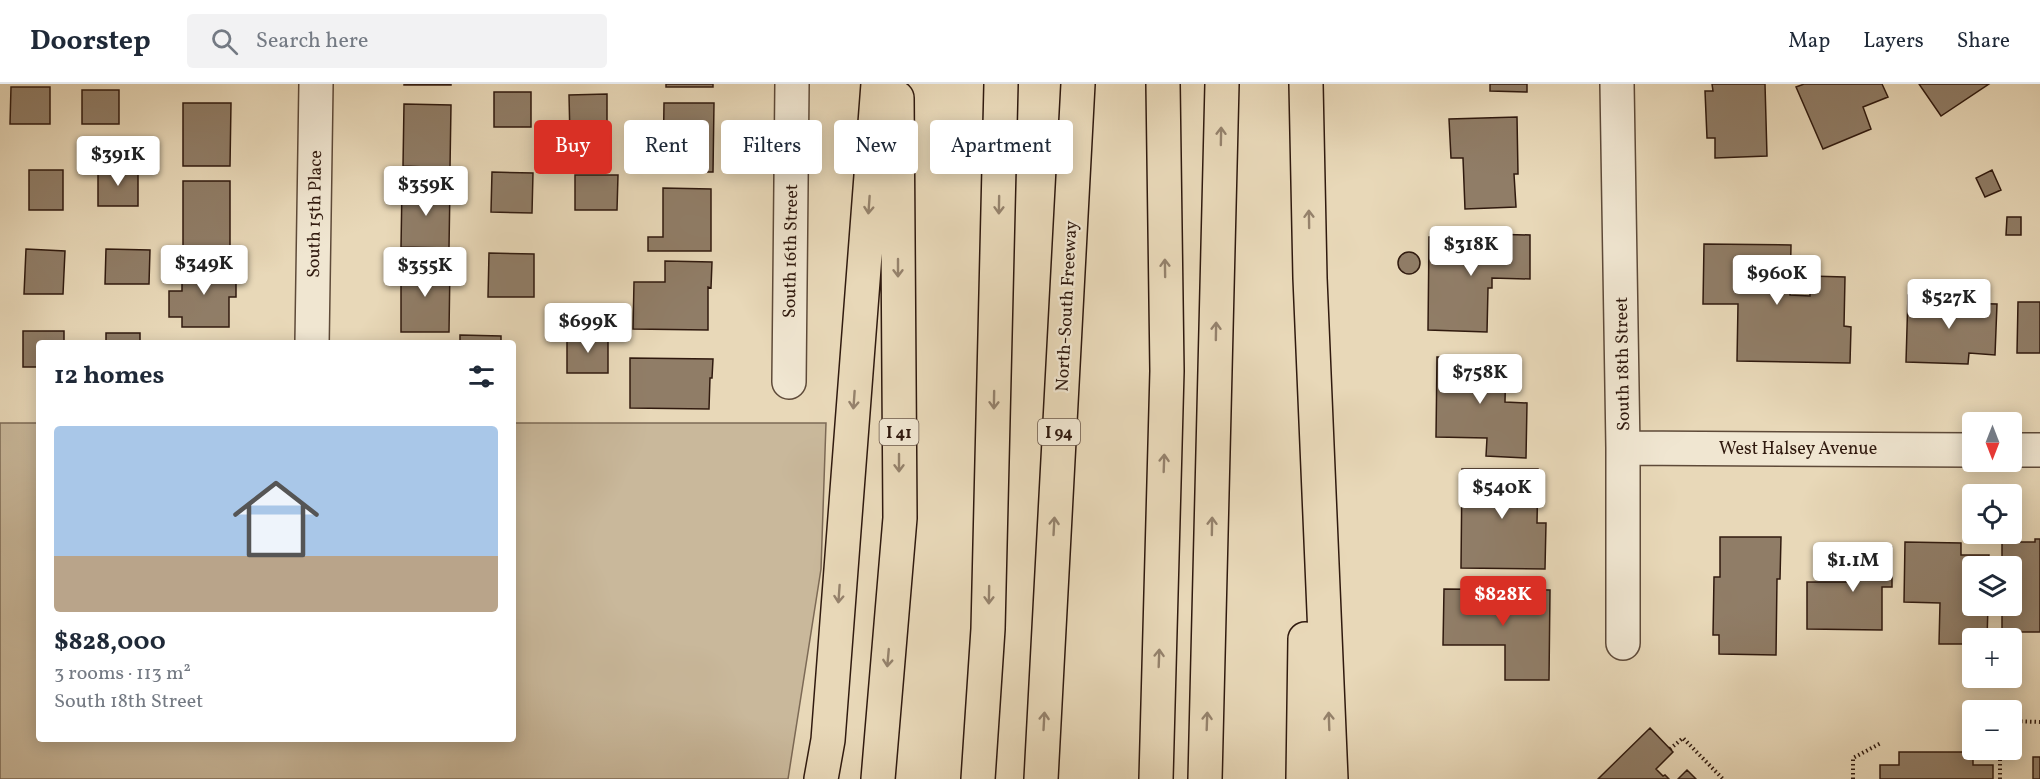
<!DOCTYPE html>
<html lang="en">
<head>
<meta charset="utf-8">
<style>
  :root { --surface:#fff; --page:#f2f2f3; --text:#1f2937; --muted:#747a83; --line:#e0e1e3; --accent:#d93025 }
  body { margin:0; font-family:Vollkorn,serif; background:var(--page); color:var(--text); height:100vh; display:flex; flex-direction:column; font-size:22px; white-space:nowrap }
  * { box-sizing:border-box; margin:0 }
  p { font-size:20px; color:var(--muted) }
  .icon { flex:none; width:33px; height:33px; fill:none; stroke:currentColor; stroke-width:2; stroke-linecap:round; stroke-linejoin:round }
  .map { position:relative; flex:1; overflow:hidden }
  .panel { position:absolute; left:36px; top:256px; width:480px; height:402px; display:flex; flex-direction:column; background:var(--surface); border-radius:6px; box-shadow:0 3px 15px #0003 }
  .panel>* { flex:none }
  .top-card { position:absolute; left:534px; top:36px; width:570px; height:54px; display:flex; gap:12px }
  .needle { width:39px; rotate:180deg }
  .fabs { position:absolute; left:1962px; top:328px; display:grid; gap:12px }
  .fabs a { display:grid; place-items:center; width:60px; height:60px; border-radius:6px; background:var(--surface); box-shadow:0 3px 15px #0003; font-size:30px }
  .price { position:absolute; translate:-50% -51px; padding:0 14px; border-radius:6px; background:#fff; color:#222; font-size:20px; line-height:39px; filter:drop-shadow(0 2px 3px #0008) }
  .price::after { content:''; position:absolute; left:50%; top:36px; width:18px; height:14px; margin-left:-9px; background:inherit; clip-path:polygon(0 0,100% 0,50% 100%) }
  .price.active { background:var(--accent); color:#fff }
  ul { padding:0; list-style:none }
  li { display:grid; align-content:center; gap:12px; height:318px; padding:0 18px }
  li span { display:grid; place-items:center; height:186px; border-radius:6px; color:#555 }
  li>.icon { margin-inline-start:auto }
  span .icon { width:108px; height:108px; fill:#fffc; stroke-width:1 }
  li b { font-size:26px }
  h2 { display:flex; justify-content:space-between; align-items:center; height:72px; padding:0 18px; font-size:26px }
  .tag { padding:0 21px; border-radius:6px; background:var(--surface); box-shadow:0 3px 15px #0003; font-size:21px; line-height:54px }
  .tag.active { background:var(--accent); color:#fff }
  header { display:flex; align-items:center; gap:36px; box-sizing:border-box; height:84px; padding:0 30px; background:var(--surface); border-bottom:2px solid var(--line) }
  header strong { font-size:28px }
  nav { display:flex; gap:33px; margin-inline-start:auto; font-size:21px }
  .search { width:420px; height:54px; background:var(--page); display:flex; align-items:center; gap:15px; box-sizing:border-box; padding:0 21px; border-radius:6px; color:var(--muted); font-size:22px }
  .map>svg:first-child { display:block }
</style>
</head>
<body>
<header>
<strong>Doorstep</strong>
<div class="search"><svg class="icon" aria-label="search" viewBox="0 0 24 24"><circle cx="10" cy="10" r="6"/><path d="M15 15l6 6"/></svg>Search here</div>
<nav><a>Map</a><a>Layers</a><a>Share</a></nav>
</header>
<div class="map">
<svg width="2040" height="695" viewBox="0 0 2040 695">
  <rect width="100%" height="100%" fill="#e8d8b8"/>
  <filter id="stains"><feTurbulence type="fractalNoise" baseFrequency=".00333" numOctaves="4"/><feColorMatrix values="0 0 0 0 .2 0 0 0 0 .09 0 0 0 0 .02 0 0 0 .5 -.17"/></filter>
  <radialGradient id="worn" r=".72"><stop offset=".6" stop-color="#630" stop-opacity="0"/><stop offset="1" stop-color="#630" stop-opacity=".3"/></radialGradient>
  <path fill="#c9b89b" stroke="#7c6955" stroke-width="1.5" d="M 0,339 L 39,339 L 39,656 L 513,656 L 513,339 L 826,339 L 821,485 L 788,695 L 0,695 Z"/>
  <path fill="#907d67" stroke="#301a0f" stroke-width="1.5" d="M 404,0 L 451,0 L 451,1 L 404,1 Z
    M 666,0 L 713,0 L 713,3 L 666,3 Z
    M 1490,0 L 1527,0 L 1527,8 L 1490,7 Z
    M 1712,0 L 1765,0 L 1767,72 L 1715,74 L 1715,54 L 1707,54 L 1705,7 L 1713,7 Z
    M 1804,0 L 1882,0 L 1888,13 L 1863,23 L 1871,45 L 1823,65 L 1796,3 Z
    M 1919,0 L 1989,0 L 1941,32 Z
    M 11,3 L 50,3 L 50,40 L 10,40 Z
    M 82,6 L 119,6 L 119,40 L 82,40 Z
    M 494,8 L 531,8 L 531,43 L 494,43 Z
    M 607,10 L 607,53 L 570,54 L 569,11 Z
    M 183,19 L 231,19 L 230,82 L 183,82 Z
    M 664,19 L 714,19 L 713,88 L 663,88 Z
    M 404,20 L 451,21 L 450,84 L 403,82 Z
    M 1517,33 L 1518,90 L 1514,90 L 1516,123 L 1465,125 L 1463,74 L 1451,74 L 1449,35 Z
    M 98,85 L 138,85 L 138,122 L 98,122 Z
    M 29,86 L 63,86 L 63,126 L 29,126 Z
    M 1992,86 L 2001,106 L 1985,113 L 1976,94 Z
    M 492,88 L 533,89 L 532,129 L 491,128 Z
    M 575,91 L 618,91 L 617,126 L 575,126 Z
    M 183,97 L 230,97 L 230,165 L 183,164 Z
    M 450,101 L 449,164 L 401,163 L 402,102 Z
    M 663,104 L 711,105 L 711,167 L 648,167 L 648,153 L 663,153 Z
    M 2007,133 L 2021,133 L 2021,151 L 2006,151 Z
    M 1487,150 L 1530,151 L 1530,195 L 1492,194 L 1492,204 L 1488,204 L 1487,248 L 1428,246 L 1429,153 L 1487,154 Z
    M 1704,160 L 1791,161 L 1790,211 L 1810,212 L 1810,192 L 1845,193 L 1844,242 L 1851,243 L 1850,279 L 1737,277 L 1738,220 L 1703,220 Z
    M 26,165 L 65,167 L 63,210 L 24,210 Z
    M 106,165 L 150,166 L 149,200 L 105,200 Z
    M1398 179a11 11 0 1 1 22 0a11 11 0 1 1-22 0Z
    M 489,169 L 534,170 L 534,213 L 488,213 Z
    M 665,177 L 712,178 L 711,204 L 708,203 L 708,246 L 633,245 L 634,198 L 665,198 Z
    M 182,180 L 229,180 L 229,190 L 236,190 L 236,213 L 229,213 L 229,243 L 182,243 L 182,233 L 169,233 L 169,207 L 182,207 Z
    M 401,181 L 450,181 L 449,248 L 401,248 Z
    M 1908,211 L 1951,213 L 1951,219 L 1997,220 L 1995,271 L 1969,269 L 1968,280 L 1906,278 Z
    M 2018,218 L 2040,218 L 2040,269 L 2017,269 Z
    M 23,247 L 64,247 L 64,260 L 39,260 L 39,283 L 23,283 Z
    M 106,249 L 140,249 L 140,260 L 106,260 Z
    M 460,251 L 501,252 L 501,260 L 460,260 Z
    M 567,252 L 608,252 L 608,289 L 567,289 Z
    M 1437,273 L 1506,274 L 1505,318 L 1527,319 L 1526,374 L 1486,372 L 1487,354 L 1436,353 Z
    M 630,274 L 713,275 L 712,294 L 710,294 L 709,325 L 630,324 Z
    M 1462,385 L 1538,385 L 1537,439 L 1546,439 L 1545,485 L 1461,484 Z
    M 1720,453 L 1781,453 L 1780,495 L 1777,495 L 1776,571 L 1719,570 L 1719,551 L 1713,551 L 1714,493 L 1720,493 Z
    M 2035,455 L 2040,455 L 2040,548 L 2002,548 L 2002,522 L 2012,522 L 2012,483 L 2002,483 L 2002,458 L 2035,458 Z
    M 1905,458 L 1961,459 L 1961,471 L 1989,471 L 1988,483 L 1972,483 L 1972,522 L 1988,522 L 1987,555 L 1972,555 L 1972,560 L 1939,560 L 1940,519 L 1904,518 Z
    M 1849,462 L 1892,463 L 1892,503 L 1882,503 L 1882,546 L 1807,545 L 1807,498 L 1849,498 Z
    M 1444,505 L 1550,506 L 1549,596 L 1505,596 L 1505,561 L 1443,561 Z
    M 1650,644 L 1673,668 L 1656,685 L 1663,692 L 1665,691 L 1669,695 L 1598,695 Z
    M 1899,668 L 1973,668 L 1973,681 L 1993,681 L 1993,695 L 1880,695 L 1880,681 L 1899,681 Z
    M 2033,673 L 2040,673 L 2040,695 L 2033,695 Z
    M 1687,686 L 1696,695 L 1678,695 Z"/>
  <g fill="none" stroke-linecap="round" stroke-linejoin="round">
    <g stroke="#5e4a39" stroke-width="36">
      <path id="minor" d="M 1617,0 L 1623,364 L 1623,559
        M 312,260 L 316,0
        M 789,298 L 792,0
        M 1623,364 L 1972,366
        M 2012,366 L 2040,366"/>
    </g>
    <g stroke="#301a0f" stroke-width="36">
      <path id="highway" d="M 1306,0 L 1310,194 L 1331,695
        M 821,695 L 828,656 L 878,0
        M 878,695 L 900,434 L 897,14
        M 978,695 L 988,545 L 1001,0
        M 1041,695 L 1078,0
        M 1156,695 L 1167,287 L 1163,0
        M 1205,695 L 1222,0
        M 1303,695 L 1305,555"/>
    </g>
    <path stroke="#301a0f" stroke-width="4" stroke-dasharray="1.5 3" stroke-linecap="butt" d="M 2012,637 L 2040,638
      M 1670,665 L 1683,654 L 1723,695
      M 1853,695 L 1853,674 L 1881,659
      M 2000,695 L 2000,666"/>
    <use href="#minor" stroke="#f0e6d1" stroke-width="33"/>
    <use href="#highway" stroke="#e8d8b8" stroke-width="33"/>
  </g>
  <defs><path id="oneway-shaft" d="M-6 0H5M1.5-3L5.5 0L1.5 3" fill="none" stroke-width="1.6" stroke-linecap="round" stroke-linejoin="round" transform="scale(1.5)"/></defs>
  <g stroke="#95826c">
    <use href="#oneway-shaft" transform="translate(1221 52) rotate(-89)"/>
    <use href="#oneway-shaft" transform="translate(869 121) rotate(94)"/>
    <use href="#oneway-shaft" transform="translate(999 121) rotate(91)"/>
    <use href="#oneway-shaft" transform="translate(1309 135) rotate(-91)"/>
    <use href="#oneway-shaft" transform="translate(898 184) rotate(90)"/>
    <use href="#oneway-shaft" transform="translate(1165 184) rotate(-91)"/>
    <use href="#oneway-shaft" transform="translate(1216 247) rotate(-89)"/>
    <use href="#oneway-shaft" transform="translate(854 316) rotate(94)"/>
    <use href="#oneway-shaft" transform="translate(994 316) rotate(91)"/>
    <use href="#oneway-shaft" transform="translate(899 379) rotate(90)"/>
    <use href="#oneway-shaft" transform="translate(1164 379) rotate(-88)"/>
    <use href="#oneway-shaft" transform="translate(1054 442) rotate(-87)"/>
    <use href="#oneway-shaft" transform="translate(1212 442) rotate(-89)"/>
    <use href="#oneway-shaft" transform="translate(839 510) rotate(94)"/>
    <use href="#oneway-shaft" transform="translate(989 511) rotate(91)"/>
    <use href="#oneway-shaft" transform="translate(888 574) rotate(95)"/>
    <use href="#oneway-shaft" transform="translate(1159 574) rotate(-88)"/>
    <use href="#oneway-shaft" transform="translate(1044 637) rotate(-87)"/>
    <use href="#oneway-shaft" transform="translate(1207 637) rotate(-88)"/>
    <use href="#oneway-shaft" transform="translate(1329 637) rotate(-92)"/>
  </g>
  <g text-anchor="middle" stroke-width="4.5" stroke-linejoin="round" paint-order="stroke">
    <g fill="#f0e6d1" stroke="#6a5749" stroke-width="1.5">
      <rect x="879.5" y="335" width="39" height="26" rx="4.5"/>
      <rect x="1038" y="335" width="42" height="26" rx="4.5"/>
    </g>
    <g font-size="16" font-weight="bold" fill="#301a0f">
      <text x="899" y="354">I 41</text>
      <text x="1059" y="354">I 94</text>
    </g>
    <g font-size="18" fill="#301a0f" stroke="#f0e6d1">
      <text transform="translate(314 130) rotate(-89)" y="6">South 15th Place</text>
      <text transform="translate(790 167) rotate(-89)" y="6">South 16th Street</text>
      <text transform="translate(1066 222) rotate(-87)" y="6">North-South Freeway</text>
      <text transform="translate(1622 280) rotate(-91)" y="6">South 18th Street</text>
      <text x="1798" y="370">West Halsey Avenue</text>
    </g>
  </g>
  <rect width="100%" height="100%" filter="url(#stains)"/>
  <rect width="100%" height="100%" fill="url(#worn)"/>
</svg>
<div class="fabs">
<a><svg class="needle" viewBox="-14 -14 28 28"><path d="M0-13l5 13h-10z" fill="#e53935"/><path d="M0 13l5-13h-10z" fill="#747a83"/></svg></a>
<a><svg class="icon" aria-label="locate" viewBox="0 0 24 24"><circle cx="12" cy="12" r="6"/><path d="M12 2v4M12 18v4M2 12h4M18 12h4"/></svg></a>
<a><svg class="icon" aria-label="layers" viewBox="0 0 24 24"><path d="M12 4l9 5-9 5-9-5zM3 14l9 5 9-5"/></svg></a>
<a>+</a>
<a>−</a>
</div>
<b class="price" style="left:118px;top:103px">$391K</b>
<b class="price" style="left:426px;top:133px">$359K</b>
<b class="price" style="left:1471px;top:193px">$318K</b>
<b class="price" style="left:204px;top:212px">$349K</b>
<b class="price" style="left:425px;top:214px">$355K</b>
<b class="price" style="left:1777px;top:222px">$960K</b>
<b class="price" style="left:1949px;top:246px">$527K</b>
<b class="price" style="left:588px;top:270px">$699K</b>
<b class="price" style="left:1480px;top:321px">$758K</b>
<b class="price" style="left:1502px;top:436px">$540K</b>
<b class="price" style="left:1853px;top:509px">$1.1M</b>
<b class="price active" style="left:1503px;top:543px">$828K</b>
<div class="top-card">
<a class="tag active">Buy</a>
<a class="tag">Rent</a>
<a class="tag">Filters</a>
<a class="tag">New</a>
<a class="tag">Apartment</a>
</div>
<section class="panel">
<h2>12 homes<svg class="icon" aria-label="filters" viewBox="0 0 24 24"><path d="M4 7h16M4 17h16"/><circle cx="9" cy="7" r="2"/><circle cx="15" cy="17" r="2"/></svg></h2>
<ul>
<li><span style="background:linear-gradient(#a9c7e8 70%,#b9a48a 0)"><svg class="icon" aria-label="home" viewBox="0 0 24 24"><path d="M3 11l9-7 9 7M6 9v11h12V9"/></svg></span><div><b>$828,000</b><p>3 rooms · 113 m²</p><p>South 18th Street</p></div></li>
</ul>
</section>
</div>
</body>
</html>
